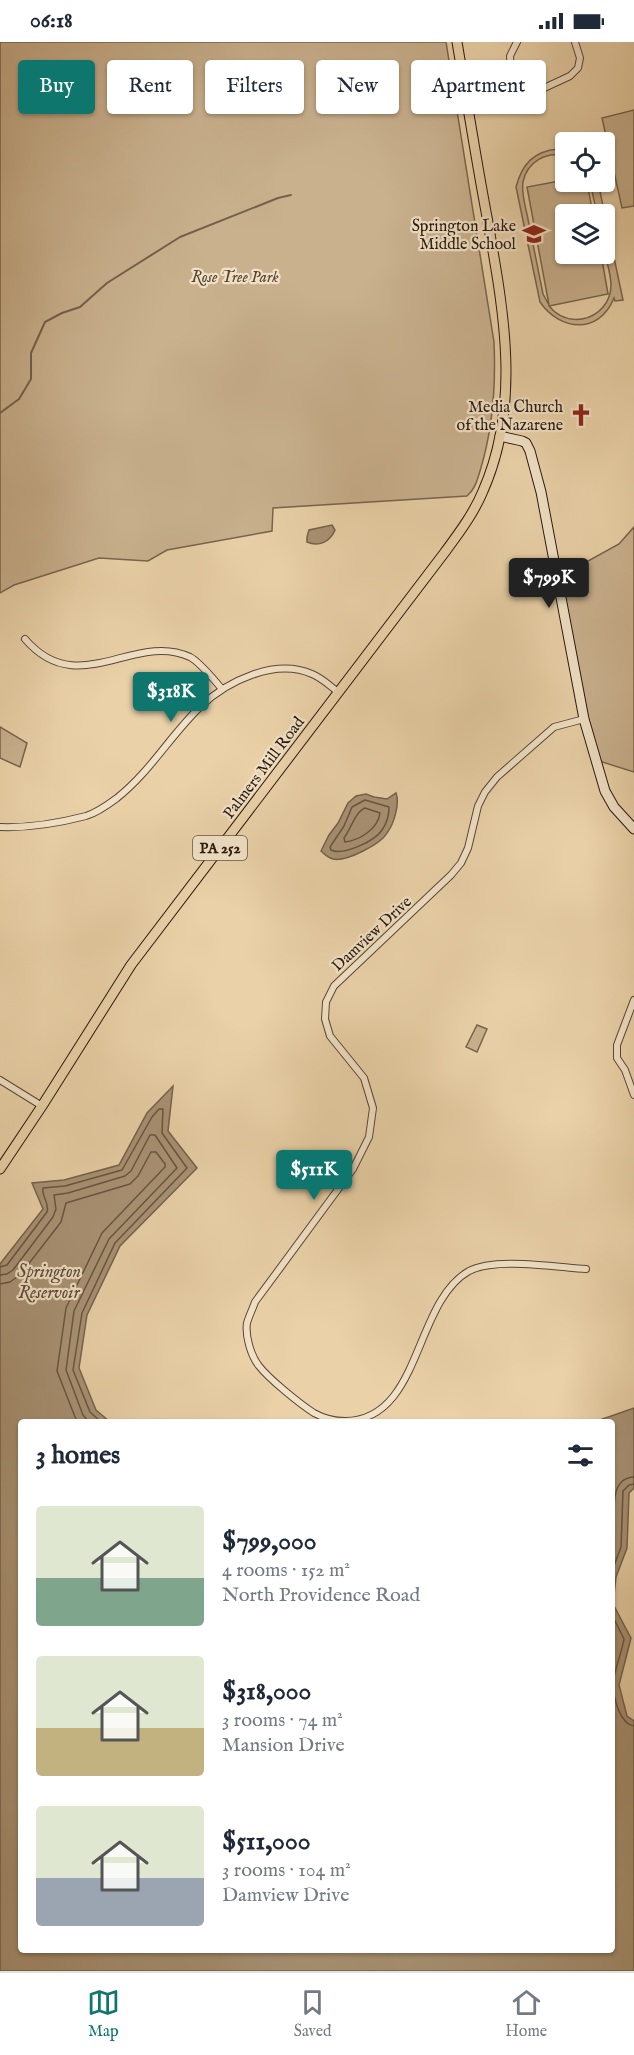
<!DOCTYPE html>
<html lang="en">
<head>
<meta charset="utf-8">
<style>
  :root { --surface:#fff; --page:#f2f2f3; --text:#1f2937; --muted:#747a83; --line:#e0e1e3; --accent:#0f766e }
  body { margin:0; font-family:"IM FELL English",serif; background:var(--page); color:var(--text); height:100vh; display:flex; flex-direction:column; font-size:22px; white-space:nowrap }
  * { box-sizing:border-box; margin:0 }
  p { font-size:20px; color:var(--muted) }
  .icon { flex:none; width:33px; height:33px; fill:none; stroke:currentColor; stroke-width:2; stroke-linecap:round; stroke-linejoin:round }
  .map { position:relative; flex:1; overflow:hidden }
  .side { position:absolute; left:18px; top:1377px; width:597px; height:534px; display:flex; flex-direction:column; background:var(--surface); border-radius:6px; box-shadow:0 2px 4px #0004 }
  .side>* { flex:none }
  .guide { position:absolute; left:18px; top:18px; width:598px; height:54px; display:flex; gap:12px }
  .buttons { position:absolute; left:555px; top:90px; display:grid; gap:12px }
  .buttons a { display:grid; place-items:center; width:60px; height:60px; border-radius:6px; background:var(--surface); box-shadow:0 2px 4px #0004; font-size:30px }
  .price { position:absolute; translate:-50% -51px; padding:0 14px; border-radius:6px; background:var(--accent); color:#fff; font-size:20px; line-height:39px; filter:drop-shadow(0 2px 3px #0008) }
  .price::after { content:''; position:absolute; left:50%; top:36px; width:18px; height:14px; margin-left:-9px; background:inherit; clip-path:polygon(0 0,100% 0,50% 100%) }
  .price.active { background:#222; color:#fff }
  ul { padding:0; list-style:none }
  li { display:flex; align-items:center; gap:18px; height:150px; padding:0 18px }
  li span { display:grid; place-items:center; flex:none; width:168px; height:120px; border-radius:6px; color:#555 }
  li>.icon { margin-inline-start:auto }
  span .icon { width:72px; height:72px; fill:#fffc; stroke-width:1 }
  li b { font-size:26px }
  h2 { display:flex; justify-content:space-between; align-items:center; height:72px; padding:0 18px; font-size:26px }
  .chip { padding:0 21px; border-radius:6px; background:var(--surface); box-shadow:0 2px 4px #0004; font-size:21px; line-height:54px }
  .chip.active { background:var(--accent); color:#fff }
  .status { display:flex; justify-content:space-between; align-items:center; height:42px; padding:0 30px; background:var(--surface); direction:ltr }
  .status svg { height:16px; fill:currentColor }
  .menu { display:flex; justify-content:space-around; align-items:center; height:84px; border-top:2px solid var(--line); background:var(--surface); font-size:16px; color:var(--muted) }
  .menu a { display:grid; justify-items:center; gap:3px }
  .menu .active { color:var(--accent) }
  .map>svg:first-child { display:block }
</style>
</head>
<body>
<div class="status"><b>06:18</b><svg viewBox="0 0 49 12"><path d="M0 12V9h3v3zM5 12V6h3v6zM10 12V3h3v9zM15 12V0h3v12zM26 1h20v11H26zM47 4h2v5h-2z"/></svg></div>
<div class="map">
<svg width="634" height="1929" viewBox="0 0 634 1929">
  <rect width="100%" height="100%" fill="#ead1a8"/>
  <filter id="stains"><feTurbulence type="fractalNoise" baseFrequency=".00333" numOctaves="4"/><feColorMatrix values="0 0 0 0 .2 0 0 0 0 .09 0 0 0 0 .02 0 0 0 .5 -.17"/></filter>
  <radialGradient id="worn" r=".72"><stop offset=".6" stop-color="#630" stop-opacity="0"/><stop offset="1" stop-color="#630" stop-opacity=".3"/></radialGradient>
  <path fill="#c9b18e" stroke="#78644e" stroke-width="1.5" d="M 0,0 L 446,0 L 494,300 C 496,344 493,387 480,429 C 477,439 475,447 467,454 L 273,466 L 272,489 L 167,508 L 148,519 L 99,516 L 14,543 L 0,551 Z
    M 634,68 L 634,164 L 622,166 L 602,76 Z
    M 558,107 L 565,109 L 565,114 C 546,109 527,120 523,140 C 521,152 526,166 528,177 C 533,202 538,227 543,252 L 549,263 L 527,145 L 565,138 L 587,140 L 593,172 L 566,172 L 566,212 L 601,212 L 608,252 L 549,264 C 557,274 569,279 582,277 C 599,274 611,260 611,243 C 611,233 607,221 605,211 C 603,198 604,185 604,172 L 597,172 L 590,140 L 598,140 L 623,258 L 615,259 L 614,256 C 599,293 560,289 540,260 L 516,145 C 522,122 534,109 558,107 Z
    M 634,485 L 634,730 L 596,718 L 561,534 L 619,502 Z
    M 0,685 L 27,701 L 20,725 L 0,716 Z
    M 477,983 L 487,987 L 477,1010 L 466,1005 Z"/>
  <path fill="#a89274" stroke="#74614c" stroke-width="1.5" d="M 332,483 L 335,488 C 330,500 319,505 307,500 L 307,495 L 309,488 Z
    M 396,751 C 400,761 394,782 387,791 C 381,802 346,820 333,817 C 329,816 324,812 321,809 L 329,793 L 338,781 L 348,761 L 356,754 L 366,752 L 374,755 L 387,757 Z
    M 173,1044 L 168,1089 L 197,1126 L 120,1204 L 87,1273 L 79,1326 L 96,1368 L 110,1380 L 21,1380 L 21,1908 L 612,1908 L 612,1380 L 594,1380 L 634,1366 L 634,1446 L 629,1451 L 627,1506 L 616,1535 L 613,1562 L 631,1596 L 619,1643 L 627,1674 L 634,1679 L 634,1929 L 0,1929 L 0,1222 L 43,1167 L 32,1141 L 64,1138 L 119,1123 L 147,1071 Z"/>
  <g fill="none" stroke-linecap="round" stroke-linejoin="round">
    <path stroke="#685442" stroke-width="1.5" d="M 365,758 L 389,765 C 389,772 387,781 382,788 C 375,799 343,814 331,808 L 330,805 L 344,784 L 352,765 Z
      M 365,766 L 380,771 C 378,787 360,798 345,800 L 344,796 C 351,787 355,770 365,766 Z
      M 0,1225 L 7,1223 L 47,1170 C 50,1161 41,1154 43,1146 L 65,1144 L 122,1128 L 152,1075 L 159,1067 L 163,1067 L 162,1091 L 187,1126 L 115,1201 L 82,1271 L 73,1328 L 90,1370 L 101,1380
      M 0,1233 L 7,1232 L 13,1228 L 53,1175 L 56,1167 L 54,1153 L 68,1151 L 125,1134 L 131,1129 L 150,1093 L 155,1093 L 177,1126 L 109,1197 L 74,1269 L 66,1328 L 83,1373 L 89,1380
      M 0,1242 L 10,1240 L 20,1233 L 61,1180 L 66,1161 L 130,1142 L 138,1134 L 151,1110 L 156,1110 L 165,1122 L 165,1125 L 102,1191 L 66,1266 L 57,1329 L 77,1380
      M 612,1507 C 619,1487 603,1436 634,1435
      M 612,1529 L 621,1505 L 623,1449 L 629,1443 L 634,1442
      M 612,1573 L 624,1597 C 622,1610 613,1631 613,1644 C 614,1657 620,1682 634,1684"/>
    <path stroke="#74614c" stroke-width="2" d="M 0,371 L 19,357 L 31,337 L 31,311 L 45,280 L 62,271 L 80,265 L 107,241 L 180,195 L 278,156 L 291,153"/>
    <g stroke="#584635" stroke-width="8">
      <path id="street" d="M 512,51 L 510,14 L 517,0
        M 468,66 L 488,62 L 512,51 L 529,53 L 570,34 L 578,26 L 580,16 L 575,0
        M 25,597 C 78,659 134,589 190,615 C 200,620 214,638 222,647
        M 584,677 L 554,685 L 497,735 L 485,750 L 478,764 L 468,806 L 461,821 L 451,833 L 334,944 L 326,960 L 325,977 L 330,994 L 364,1036 L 373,1066 L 369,1095 L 353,1127 L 255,1260 C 253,1266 249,1274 247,1281 C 245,1294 251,1314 259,1324 C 269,1337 300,1362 314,1371 C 323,1376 335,1379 345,1379 C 422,1378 413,1261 469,1229 C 495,1215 556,1225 586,1227
        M 0,785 C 27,786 59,781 86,774 C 96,771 109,762 117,756 C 150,730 170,694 200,665 C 227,639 275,616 312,632 C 322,636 330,644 338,650
        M 634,958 L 617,1003 L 617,1016 L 625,1028 L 634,1053
        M 0,1038 L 42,1064"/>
    </g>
    <g stroke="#27170f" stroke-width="11">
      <path id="secondary" d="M 500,394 L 522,399 L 526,401 L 530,409 L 541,450 L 584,677 L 605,749 L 614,765 L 634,787"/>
    </g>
    <g stroke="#27170f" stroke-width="11">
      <path id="primary" d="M 0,1127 L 42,1064 L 131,923 L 445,510 C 459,491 474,471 483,449 C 522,361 503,266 487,175 C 476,117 467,59 457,0"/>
    </g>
    <use href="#street" stroke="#f1e1c6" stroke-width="6"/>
    <use href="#secondary" stroke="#f1e1c6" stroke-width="9"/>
    <use href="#primary" stroke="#ead1a8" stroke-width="9"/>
  </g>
  <defs>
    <g id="school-bare" transform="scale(1.8)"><path d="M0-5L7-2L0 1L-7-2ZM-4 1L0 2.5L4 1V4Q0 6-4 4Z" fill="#8f2418" stroke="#f1e1c6" stroke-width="2.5" paint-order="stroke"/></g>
    <g id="church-bare" transform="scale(1.8)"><path d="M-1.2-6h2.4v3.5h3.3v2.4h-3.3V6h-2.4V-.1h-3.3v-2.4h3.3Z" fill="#8f2418" stroke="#f1e1c6" stroke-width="2.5" paint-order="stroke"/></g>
  </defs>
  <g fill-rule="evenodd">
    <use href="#school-bare" x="534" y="192"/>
    <use href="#church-bare" x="581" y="373"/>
  </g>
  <g text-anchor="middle" stroke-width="4.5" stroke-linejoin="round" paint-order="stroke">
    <rect fill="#f1e1c6" stroke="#645446" stroke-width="1.5" x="193" y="794" width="54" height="24" rx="4.5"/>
    <g font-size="15" font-weight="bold" fill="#27170f">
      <text x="220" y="811">PA 252</text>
    </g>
    <g font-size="16" fill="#27170f" stroke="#f1e1c6" text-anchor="end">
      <text x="516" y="189">Springton Lake<tspan x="516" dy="18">Middle School</tspan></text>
      <text x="563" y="370">Media Church<tspan x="563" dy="18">of the Nazarene</tspan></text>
    </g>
    <g font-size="16" font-style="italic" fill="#584535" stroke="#f1e1c6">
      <text x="235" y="240">Rose Tree Park</text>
    </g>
    <g font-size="16" fill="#27170f" stroke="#f1e1c6">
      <text transform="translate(263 725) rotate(-53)" y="6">Palmers Mill Road</text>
      <text transform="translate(371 891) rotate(-43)" y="6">Damview Drive</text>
    </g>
    <g font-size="18" font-style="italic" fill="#5b4837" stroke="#f1e1c6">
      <text x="49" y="1235">Springton<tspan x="49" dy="21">Reservoir</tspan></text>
    </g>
  </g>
  <rect width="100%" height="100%" filter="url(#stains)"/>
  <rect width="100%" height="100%" fill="url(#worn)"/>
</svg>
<div class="buttons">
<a><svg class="icon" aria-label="locate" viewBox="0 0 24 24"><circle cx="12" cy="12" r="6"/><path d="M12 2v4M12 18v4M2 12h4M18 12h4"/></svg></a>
<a><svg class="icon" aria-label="layers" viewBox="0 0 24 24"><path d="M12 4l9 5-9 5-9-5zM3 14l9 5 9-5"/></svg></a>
</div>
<b class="price active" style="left:549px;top:567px">$799K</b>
<b class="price" style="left:171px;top:681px">$318K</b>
<b class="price" style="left:314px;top:1159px">$511K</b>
<div class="guide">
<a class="chip active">Buy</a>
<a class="chip">Rent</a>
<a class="chip">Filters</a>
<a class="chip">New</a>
<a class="chip">Apartment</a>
</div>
<section class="side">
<h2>3 homes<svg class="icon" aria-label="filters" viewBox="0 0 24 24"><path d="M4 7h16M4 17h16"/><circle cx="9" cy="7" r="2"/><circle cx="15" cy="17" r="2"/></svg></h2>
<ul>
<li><span style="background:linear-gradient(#dfe7d0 60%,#7fa58c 0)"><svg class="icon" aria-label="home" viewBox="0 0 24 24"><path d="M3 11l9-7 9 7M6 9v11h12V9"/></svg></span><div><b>$799,000</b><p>4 rooms · 152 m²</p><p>North Providence Road</p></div></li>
<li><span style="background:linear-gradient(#dfe7d0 60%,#c2b280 0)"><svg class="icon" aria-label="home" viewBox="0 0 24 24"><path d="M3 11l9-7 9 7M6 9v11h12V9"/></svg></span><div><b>$318,000</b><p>3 rooms · 74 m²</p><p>Mansion Drive</p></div></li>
<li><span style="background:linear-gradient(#dfe7d0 60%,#9aa5b1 0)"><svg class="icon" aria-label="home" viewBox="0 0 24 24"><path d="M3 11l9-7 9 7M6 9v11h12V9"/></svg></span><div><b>$511,000</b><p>3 rooms · 104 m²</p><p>Damview Drive</p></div></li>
</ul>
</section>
</div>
<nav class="menu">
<a class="active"><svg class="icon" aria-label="map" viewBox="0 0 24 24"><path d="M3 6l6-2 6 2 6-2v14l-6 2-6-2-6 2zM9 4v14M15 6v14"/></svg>Map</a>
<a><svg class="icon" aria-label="saved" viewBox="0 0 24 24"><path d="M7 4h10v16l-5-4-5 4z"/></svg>Saved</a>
<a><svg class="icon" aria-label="home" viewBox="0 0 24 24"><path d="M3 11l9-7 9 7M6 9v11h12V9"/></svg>Home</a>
</nav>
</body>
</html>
